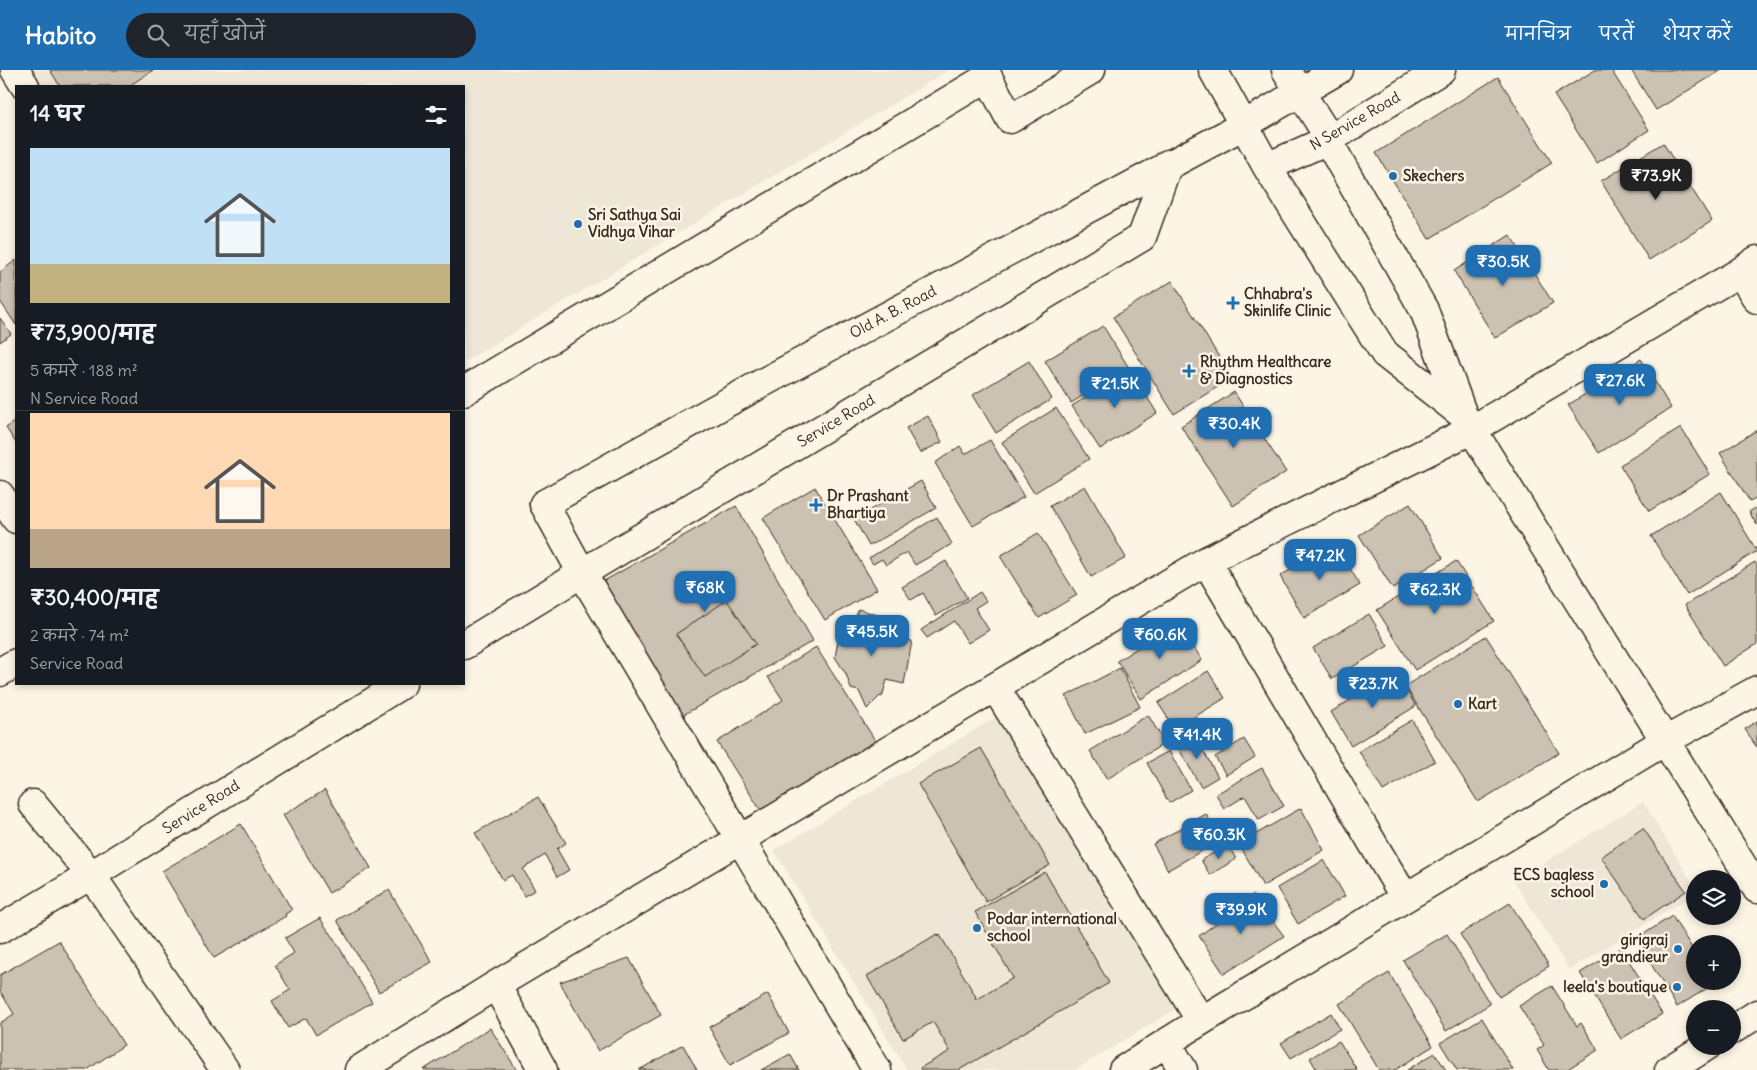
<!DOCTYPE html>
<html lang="hi">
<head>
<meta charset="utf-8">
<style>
  :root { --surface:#171b24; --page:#20242c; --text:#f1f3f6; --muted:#9ea1a6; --line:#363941; --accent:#1f6fb2 }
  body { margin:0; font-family:Delius,"Playpen Sans Deva",sans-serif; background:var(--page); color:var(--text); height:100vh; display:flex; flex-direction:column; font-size:19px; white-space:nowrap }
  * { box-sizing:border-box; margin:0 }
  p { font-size:16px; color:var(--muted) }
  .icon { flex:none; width:28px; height:28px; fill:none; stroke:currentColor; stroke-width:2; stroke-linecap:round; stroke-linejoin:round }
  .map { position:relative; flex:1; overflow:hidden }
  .drawer { position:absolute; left:15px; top:15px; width:450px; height:600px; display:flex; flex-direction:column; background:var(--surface); border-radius:0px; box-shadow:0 2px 8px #0003 }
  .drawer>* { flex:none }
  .controls { position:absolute; left:1686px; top:800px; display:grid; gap:10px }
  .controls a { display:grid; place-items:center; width:55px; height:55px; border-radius:50%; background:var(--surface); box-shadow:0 2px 8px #0003; font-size:25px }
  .price { position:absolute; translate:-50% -42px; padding:0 11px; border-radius:10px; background:var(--accent); color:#fff; font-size:16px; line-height:32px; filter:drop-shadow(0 1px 2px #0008) }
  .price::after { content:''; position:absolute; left:50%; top:30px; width:15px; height:11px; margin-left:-8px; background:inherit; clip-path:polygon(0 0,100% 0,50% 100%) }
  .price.current { background:#222; color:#fff }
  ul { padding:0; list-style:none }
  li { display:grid; align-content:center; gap:10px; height:265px; padding:0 15px }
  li+li { border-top:1px solid var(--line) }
  li span { display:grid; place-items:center; height:155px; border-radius:0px; color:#555 }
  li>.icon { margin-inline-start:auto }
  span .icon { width:90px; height:90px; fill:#fffc; stroke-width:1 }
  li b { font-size:21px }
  h2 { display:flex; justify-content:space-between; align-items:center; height:60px; padding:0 15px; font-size:21px }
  header { display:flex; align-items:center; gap:30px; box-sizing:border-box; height:70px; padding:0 25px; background:var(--accent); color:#fff }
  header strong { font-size:24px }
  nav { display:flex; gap:28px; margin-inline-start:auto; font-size:18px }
  .search { width:350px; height:45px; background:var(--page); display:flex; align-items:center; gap:12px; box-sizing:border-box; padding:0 18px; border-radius:28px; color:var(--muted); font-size:19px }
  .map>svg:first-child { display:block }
</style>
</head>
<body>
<header>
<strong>Habito</strong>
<div class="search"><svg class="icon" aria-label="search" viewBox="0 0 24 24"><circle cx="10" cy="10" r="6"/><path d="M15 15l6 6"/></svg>यहाँ खोजें</div>
<nav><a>मानचित्र</a><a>परतें</a><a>शेयर करें</a></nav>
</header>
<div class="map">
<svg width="1757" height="1000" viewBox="0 0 1757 1000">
  <rect width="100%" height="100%" fill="#fcf5e5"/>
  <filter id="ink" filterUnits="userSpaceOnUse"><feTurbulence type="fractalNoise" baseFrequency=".02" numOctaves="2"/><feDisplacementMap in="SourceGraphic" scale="10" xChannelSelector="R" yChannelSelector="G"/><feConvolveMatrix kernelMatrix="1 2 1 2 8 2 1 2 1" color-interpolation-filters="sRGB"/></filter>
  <g filter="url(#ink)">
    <path fill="#eee6d6" d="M 22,0 L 949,0 L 464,292 L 464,16 L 31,16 Z
      M 1003,643 L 1181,936 L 1075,1000 L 907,1000 L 774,780 Z
      M 1643,732 L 1695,817 L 1695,824 L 1569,900 L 1514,811 Z"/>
    <path fill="#ccc2b3" stroke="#3b2a1e" d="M 50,0 L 153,0 L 129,16 L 60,16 Z
      M 1595,0 L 1611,0 L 1649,60 L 1597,93 L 1554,25 Z
      M 1631,0 L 1722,0 L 1656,40 Z
      M 1498,7 L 1552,93 L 1429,169 L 1376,83 Z
      M 1663,73 L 1712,151 L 1649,190 L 1601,111 Z
      M 1510,165 L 1553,233 L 1495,268 L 1454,201 Z
      M 16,190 L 16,255 L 0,231 L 0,202 Z
      M 1172,211 L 1232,308 L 1174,344 L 1113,247 Z
      M 0,248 L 11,264 L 0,272 Z
      M 1103,256 L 1129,298 L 1071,333 L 1045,291 Z
      M 1641,289 L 1671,338 L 1599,383 L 1568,335 Z
      M 1029,291 L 1052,329 L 996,363 L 973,325 Z
      M 1130,300 L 1157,343 L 1100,379 L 1072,336 Z
      M 1234,322 L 1286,402 L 1233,436 L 1181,356 Z
      M 1056,338 L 1089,389 L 1034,423 L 1002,372 Z
      M 928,346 L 942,372 L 920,383 L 906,358 Z
      M 16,350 L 16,373 L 6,358 Z
      M 1681,358 L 1710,404 L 1649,441 L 1620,395 Z
      M 1757,360 L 1757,428 L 1750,432 L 1720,383 Z
      M 990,370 L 1024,427 L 973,456 L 935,393 L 960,376 L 965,384 Z
      M 921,411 L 936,438 L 869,476 L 854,449 Z
      M 1085,416 L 1126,488 L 1091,507 L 1050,436 Z
      M 815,417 L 877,519 L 825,550 L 763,448 Z
      M 1721,422 L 1757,481 L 1687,525 L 1651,466 Z
      M 1410,434 L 1443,488 L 1393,519 L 1359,465 Z
      M 736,436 L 813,571 L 674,650 L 597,515 Z
      M 1757,437 L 1757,455 L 1749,442 Z
      M 937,447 L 952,474 L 915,495 L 907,482 L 886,495 L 882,489 L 873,494 L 869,488 Z
      M 1038,463 L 1077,525 L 1039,548 L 1000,486 Z
      M 1335,474 L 1360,515 L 1304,548 L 1280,506 Z
      M 946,491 L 967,528 L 936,546 L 923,523 L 911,530 L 902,517 Z
      M 1456,491 L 1494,551 L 1415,600 L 1377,540 Z
      M 1755,492 L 1757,495 L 1757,574 L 1723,596 L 1685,535 Z
      M 980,522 L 986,531 L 975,538 L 989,560 L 968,573 L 954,551 L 927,568 L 921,560 Z
      M 727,530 L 756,574 L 705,607 L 676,564 Z
      M 858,539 L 884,547 L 879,565 L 912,571 L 904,614 L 887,610 L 882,627 L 880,626 L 867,639 L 859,621 L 851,619 L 846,604 L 835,587 L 839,566 L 853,556 Z
      M 1369,544 L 1388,576 L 1332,609 L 1313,578 Z
      M 1178,552 L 1202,590 L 1141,629 L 1117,591 Z
      M 1486,566 L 1559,683 L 1478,732 L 1405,616 Z
      M 816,577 L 878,675 L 765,747 L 717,672 L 783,630 L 768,607 Z
      M 1120,598 L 1140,637 L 1085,664 L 1066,626 Z
      M 1208,601 L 1225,628 L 1175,659 L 1158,633 Z
      M 1395,602 L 1416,636 L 1351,676 L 1331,642 Z
      M 1148,645 L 1165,673 L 1107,709 L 1090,681 Z
      M 1412,650 L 1435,691 L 1383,721 L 1359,681 Z
      M 1757,651 L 1757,678 L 1745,659 Z
      M 1194,664 L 1218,707 L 1201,717 L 1176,674 Z
      M 1244,669 L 1255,687 L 1226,705 L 1215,687 Z
      M 981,678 L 1050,795 L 986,832 L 918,714 Z
      M 1169,681 L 1191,720 L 1169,733 L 1147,693 Z
      M 1262,698 L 1284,736 L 1259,750 L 1245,726 L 1224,739 L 1216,724 Z
      M 325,720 L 371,798 L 329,823 L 283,745 Z
      M 538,727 L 566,773 L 557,779 L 569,800 L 557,807 L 545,785 L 523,799 L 535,820 L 524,826 L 512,805 L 503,810 L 475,763 Z
      M 1301,738 L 1324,780 L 1263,816 L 1239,774 Z
      M 1206,744 L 1221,770 L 1168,800 L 1153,774 Z
      M 241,754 L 292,840 L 285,844 L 286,846 L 214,888 L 162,801 Z
      M 1643,758 L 1686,821 L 1644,849 L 1601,787 Z
      M 1228,775 L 1236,789 L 1210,805 L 1201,790 Z
      M 1324,790 L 1345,826 L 1298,854 L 1277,818 Z
      M 1045,802 L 1109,913 L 959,1000 L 921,1000 L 920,998 L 950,981 L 933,952 L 903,969 L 867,906 L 937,864 L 939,866 L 940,865 L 976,927 L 975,928 L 976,930 L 1013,908 L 975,842 Z
      M 389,820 L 432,892 L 379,922 L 337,850 Z
      M 1253,825 L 1284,866 L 1224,904 L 1199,866 Z
      M 1510,833 L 1549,896 L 1499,927 L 1460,864 Z
      M 1672,846 L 1695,883 L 1695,911 L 1712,911 L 1714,914 L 1677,937 L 1636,869 Z
      M 320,848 L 329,862 L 330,862 L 372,932 L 316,965 L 306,948 L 288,958 L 272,931 L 290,920 L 275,895 L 294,883 L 285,868 Z
      M 1447,864 L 1490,934 L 1446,961 L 1403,890 Z
      M 59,871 L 124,975 L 87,1000 L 0,1000 L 0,953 L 14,944 L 0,921 L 0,905 Z
      M 1621,878 L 1662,944 L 1621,969 L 1580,903 Z
      M 629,888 L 661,945 L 598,981 L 560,912 Z
      M 1389,903 L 1433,976 L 1395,1000 L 1379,1000 L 1339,934 Z
      M 1552,916 L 1577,956 L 1581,953 L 1598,980 L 1566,1000 L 1549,1000 L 1537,980 L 1544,975 L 1519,936 Z
      M 768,924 L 789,963 L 730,995 L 709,957 Z
      M 1331,943 L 1340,959 L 1291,988 L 1281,973 Z
      M 1482,948 L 1513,1000 L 1457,1000 L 1440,973 Z
      M 490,958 L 517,1000 L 423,1000 Z
      M 1339,971 L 1357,1000 L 1317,1000 L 1310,988 Z
      M 683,975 L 697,1000 L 639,1000 Z
      M 1435,983 L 1446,1000 L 1407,1000 Z
      M 790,984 L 799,1000 L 761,1000 Z"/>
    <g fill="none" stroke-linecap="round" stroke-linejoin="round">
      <g stroke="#3b2a1e" stroke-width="31">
        <path id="minor" d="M 15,0 L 25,16
          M 1213,0 L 1267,97 L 1385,284 L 1463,345
          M 1286,0 L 1330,69 L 1332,78 L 1424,240 L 1463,345 L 1757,819
          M 1267,97 L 1330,69 L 1441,0
          M 1740,202 L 1757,229
          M 0,425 L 16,449
          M 544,434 L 582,503 L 877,1000
          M 1206,491 L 1405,828
          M 464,575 L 582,503 L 1142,167 L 1168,94
          M 995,617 L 1201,951
          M 33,734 L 91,805 L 225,1000
          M 0,859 L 91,805 L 402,614
          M 496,915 L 543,1000
          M 1732,960 L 1757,944
          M 1167,973 L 1183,1000
          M 359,1000 L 496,915 L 1206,491 L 1473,359 L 1740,202 L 1757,190
          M 1123,1000 L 1201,951 L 1665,671 L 1757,620
          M 1669,1000 L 1707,976"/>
      </g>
      <g stroke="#3b2a1e" stroke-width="31">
        <path id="major" d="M 464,321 L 988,7 L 1010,49 L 1091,0
          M 544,434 L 764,312 L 1244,55 L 1338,0
          M 0,602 L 16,593"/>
      </g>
      <use href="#minor" stroke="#fcf5e5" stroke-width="28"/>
      <use href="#major" stroke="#fcf5e5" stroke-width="28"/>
    </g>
  </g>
  <g fill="#1f6fb2" stroke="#fcf5e5" stroke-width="2">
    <circle cx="1393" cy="106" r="5"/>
    <circle cx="578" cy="154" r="5"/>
    <path d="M1230.5 225.5h5v5h5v5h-5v5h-5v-5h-5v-5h5z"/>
    <path d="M1186.5 293.5h5v5h5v5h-5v5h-5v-5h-5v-5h5z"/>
    <path d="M813.5 427.5h5v5h5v5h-5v5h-5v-5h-5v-5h5z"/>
    <circle cx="1458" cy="634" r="5"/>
    <circle cx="1604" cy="814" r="5"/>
    <circle cx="977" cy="858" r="5"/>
    <circle cx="1678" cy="879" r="5"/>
    <circle cx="1677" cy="917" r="5"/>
  </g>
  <g text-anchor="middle" stroke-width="5" stroke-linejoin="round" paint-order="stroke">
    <g font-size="15" fill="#3b2a1e" stroke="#fcf5e5">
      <text transform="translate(1355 51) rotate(-30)" y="5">N Service Road</text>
      <text transform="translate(893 242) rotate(-28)" y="5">Old A. B. Road</text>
      <text transform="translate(836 351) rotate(-31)" y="5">Service Road</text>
      <text transform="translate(201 737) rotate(-32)" y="5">Service Road</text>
    </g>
    <g font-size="15" font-weight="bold" fill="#3b2a1e" stroke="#fcf5e5" text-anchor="start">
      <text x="1403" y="111">Skechers</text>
      <text x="588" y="150">Sri Sathya Sai<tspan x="588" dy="17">Vidhya Vihar</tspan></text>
      <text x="1244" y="229">Chhabra's<tspan x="1244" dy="17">Skinlife Clinic</tspan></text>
      <text x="1200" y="297">Rhythm Healthcare<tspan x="1200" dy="17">&amp; Diagnostics</tspan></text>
      <text x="827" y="431">Dr Prashant<tspan x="827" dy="17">Bhartiya</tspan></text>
      <text x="1468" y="639">Kart</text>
      <text x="1594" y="810" text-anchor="end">ECS bagless<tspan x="1594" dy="17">school</tspan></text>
      <text x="987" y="854">Podar international<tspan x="987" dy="17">school</tspan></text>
      <text x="1668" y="875" text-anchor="end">girigraj<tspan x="1668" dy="17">grandieur</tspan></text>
      <text x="1667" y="922" text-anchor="end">leela's boutique</text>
    </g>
  </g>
</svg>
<div class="controls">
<a><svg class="icon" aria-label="layers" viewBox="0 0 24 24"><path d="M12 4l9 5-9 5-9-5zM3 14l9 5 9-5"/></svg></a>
<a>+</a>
<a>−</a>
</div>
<b class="price current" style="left:1656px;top:131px">₹73.9K</b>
<b class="price" style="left:1503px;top:217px">₹30.5K</b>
<b class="price" style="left:1620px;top:336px">₹27.6K</b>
<b class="price" style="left:1115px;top:339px">₹21.5K</b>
<b class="price" style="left:1234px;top:379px">₹30.4K</b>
<b class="price" style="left:1320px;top:511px">₹47.2K</b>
<b class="price" style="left:705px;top:543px">₹68K</b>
<b class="price" style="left:1435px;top:545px">₹62.3K</b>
<b class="price" style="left:872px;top:587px">₹45.5K</b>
<b class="price" style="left:1160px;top:590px">₹60.6K</b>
<b class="price" style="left:1373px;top:639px">₹23.7K</b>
<b class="price" style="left:1197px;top:690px">₹41.4K</b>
<b class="price" style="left:1219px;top:790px">₹60.3K</b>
<b class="price" style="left:1241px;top:865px">₹39.9K</b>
<section class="drawer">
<h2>14 घर<svg class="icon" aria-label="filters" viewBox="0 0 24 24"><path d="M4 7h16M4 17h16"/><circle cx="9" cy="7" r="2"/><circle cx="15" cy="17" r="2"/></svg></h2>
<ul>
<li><span style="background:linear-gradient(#bfe0f5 75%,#c2b280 0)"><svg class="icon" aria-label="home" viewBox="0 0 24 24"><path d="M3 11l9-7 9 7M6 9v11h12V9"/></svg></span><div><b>₹73,900/माह</b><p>5 कमरे · 188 m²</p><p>N Service Road</p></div></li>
<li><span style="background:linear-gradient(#ffd9b3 75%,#b9a48a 0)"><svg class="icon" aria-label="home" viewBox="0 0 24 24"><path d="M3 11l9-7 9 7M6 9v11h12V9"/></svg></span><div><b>₹30,400/माह</b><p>2 कमरे · 74 m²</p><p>Service Road</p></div></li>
</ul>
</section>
</div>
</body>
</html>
